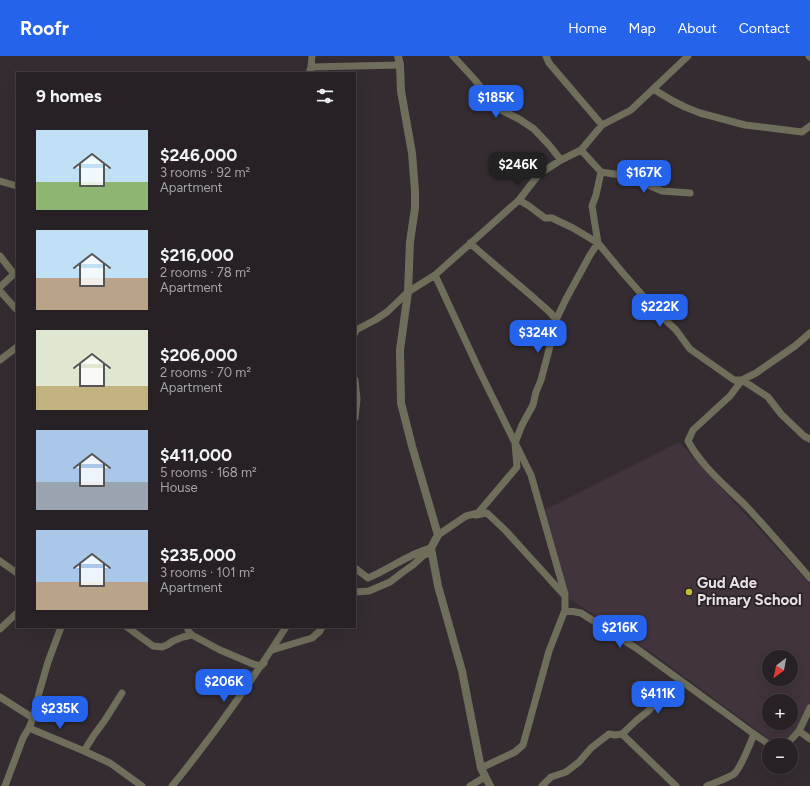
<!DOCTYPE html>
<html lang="en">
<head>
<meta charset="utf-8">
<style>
  :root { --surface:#272125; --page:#332e32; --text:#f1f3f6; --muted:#a4a3a7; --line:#433e42; --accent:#2563eb }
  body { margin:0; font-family:Figtree,sans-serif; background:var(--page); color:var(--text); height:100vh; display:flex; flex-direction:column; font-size:15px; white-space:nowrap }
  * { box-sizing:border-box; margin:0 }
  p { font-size:13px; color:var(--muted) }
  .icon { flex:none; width:22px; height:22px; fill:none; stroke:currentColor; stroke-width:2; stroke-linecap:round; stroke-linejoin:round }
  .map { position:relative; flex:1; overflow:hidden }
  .side { position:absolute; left:16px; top:16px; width:340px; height:556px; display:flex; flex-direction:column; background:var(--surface); border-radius:0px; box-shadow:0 4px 16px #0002,0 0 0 1px var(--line) }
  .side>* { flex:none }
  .needle { width:26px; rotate:212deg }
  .buttons { position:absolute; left:762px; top:594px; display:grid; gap:8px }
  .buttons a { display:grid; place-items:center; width:36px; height:36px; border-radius:50%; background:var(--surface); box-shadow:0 4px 16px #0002,0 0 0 1px var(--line); font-size:20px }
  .price { position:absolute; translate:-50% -34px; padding:0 9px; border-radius:8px; background:var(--accent); color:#fff; font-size:13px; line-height:26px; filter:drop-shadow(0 1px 2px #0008) }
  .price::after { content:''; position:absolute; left:50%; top:24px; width:12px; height:9px; margin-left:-6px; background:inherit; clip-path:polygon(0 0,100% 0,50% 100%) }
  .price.on { background:#222; color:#fff }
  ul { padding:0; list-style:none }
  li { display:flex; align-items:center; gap:12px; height:100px; padding:0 20px }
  li span { display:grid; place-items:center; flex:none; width:112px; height:80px; border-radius:0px; color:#555 }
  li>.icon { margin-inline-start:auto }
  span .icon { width:48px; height:48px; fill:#fffc; stroke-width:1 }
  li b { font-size:17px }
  h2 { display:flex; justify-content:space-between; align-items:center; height:48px; padding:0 20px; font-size:17px }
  header { display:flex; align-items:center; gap:24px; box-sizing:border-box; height:56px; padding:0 20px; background:var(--accent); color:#fff }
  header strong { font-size:19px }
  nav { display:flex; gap:22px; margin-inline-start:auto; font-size:14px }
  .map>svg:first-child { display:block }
</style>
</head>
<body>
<header>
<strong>Roofr</strong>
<nav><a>Home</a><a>Map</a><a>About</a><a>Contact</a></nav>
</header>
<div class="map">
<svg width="810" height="730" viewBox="0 0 810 730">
  <rect width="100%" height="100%" fill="#342c31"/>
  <path fill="#42343d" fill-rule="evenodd" d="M 679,386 L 810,528 L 810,647 L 800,669 L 792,680 L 784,686 L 776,688 L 652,597 L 570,543 L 545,454 ZM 769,601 L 791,601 L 791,623 L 769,623 ZM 769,645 L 791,645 L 791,667 L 769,667 Z"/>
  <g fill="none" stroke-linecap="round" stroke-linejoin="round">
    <path stroke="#6f6e5a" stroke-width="7" d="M 453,0 L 475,24 L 497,52 L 519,63 L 534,73 L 549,89 L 561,104
      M 546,0 L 549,7 L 602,69
      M 809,0 L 810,1
      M 311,11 L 400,9
      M 309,17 L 311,11 L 312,0
      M 653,33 L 673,45 L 685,51 L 700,57 L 745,69 L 802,76 L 810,70
      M 601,116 L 621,119 L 634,123 L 662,135 L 690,137
      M 0,125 L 17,130
      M 519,144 L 529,150 L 545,162 L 552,162 L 573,172 L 598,187 L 622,216 L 659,258 L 676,274 L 690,293 L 734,324 L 742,324 L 768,341 L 781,358 L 804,380 L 810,383
      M 470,187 C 491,206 513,224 534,242 C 542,250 551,255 556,264
      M 0,200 L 14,218 L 0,231
      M 435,219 L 480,316 L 531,419 L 565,538
      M 0,235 L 17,254
      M 355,277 L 356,274 L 375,264 L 387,256 L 408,236 L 435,219 L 519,144 L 539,118 L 561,104 L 581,94 L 602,69 L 631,54 L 688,0
      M 810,277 L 795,290 L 756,317 L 742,324 L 730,340 L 693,374 L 688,385 C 702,411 726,430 747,451 C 768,474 789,498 810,522
      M 0,304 L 17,291
      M 355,324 L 357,343 L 355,362
      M 476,459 L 487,457 L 505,474 L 565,540 L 565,554 L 581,557 L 636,592 L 754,678 C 751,686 740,713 734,718 C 726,723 716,726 707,730
      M 438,479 L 466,460 L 478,457 L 517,411 L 515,387 L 522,369 L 533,349 L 536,336 L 541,324 L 550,290 L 556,264 L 566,243 L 590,199 L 598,187 L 592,150 L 596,139 L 601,116 L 581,94
      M 0,505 L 17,517
      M 355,512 L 368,522 C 390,513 408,498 431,492
      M 355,536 L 369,535 L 390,526 L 403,516 L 413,509 L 424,499 L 431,497
      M 127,571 L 153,590 L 162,591 L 167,589 L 173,585 L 183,581 L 192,579 L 220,594 L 253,608 L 261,610 L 264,607
      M 187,571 L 189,576 L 192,579
      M 0,573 L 17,557
      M 272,594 L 312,582 L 320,575 L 322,571
      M 0,641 L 33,662
      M 29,672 L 84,695 L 110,707 L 142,730
      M 799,675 L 810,683
      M 622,678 L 676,730
      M 754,678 L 770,689
      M 785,689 L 787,688 L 799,675 L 810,652
      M 84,695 L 94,679 L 105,664 L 122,637
      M 481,712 L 515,696 L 523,689 L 549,595 L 565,554
      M 5,730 L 23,682 L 29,672 L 33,662 L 39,637 L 48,606 L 61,571
      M 172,730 C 188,711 202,692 217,672 C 241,639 264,606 286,571
      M 470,730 L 485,721
      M 542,730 L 551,721 L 566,716 L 579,706 L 591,692 L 609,678 L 615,679 L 622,678 L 637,664 L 647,656 L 666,636 L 680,624"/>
    <path stroke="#6f6e5a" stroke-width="8" d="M 398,0 L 400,9 L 401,35 L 412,97 L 415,135 L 415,152 L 410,186 L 408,236 L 400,294 L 401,347 L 412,390 L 438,479 L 431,492 L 438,530 L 462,615 L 481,712 L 490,730"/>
  </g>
  <circle fill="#c6bc3c" stroke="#2a2227" stroke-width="1.5" cx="689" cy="536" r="4"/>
  <g text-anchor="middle" stroke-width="3.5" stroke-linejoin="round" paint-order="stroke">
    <g font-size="15" font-weight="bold" fill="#e6e0e4" stroke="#2a2227" text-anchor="start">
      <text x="697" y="532">Gud Ade<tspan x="697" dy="17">Primary School</tspan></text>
    </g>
  </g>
</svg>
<div class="buttons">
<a><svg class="needle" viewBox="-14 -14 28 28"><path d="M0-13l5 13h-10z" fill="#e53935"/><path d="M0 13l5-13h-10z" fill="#a4a3a7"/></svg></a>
<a>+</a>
<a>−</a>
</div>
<b class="price" style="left:496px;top:63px">$185K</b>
<b class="price on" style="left:518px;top:130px">$246K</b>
<b class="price" style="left:644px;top:138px">$167K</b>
<b class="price" style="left:660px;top:272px">$222K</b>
<b class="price" style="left:538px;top:298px">$324K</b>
<b class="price" style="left:620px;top:593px">$216K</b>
<b class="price" style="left:224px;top:647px">$206K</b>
<b class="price" style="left:658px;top:659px">$411K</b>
<b class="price" style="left:60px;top:674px">$235K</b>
<section class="side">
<h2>9 homes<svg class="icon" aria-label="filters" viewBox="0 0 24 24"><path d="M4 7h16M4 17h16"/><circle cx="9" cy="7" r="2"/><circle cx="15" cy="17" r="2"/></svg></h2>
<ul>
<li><span style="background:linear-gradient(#bfe0f5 65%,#8fb573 0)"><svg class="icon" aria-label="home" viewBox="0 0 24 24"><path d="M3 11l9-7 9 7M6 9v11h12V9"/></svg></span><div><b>$246,000</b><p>3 rooms · 92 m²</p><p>Apartment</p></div></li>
<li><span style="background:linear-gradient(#bfe0f5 60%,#b9a48a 0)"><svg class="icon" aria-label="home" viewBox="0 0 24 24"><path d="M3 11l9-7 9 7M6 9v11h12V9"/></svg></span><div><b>$216,000</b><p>2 rooms · 78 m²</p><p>Apartment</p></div></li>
<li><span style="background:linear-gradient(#dfe7d0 70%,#c2b280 0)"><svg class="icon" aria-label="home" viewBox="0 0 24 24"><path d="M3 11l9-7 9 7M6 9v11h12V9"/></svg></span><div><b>$206,000</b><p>2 rooms · 70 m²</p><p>Apartment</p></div></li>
<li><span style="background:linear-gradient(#a9c7e8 65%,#9aa5b1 0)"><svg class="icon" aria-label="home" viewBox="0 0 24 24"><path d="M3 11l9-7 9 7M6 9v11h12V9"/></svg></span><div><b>$411,000</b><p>5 rooms · 168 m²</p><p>House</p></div></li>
<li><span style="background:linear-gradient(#a9c7e8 65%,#b9a48a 0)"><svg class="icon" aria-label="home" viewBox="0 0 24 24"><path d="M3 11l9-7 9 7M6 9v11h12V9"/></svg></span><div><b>$235,000</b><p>3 rooms · 101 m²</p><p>Apartment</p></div></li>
</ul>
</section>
</div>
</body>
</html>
